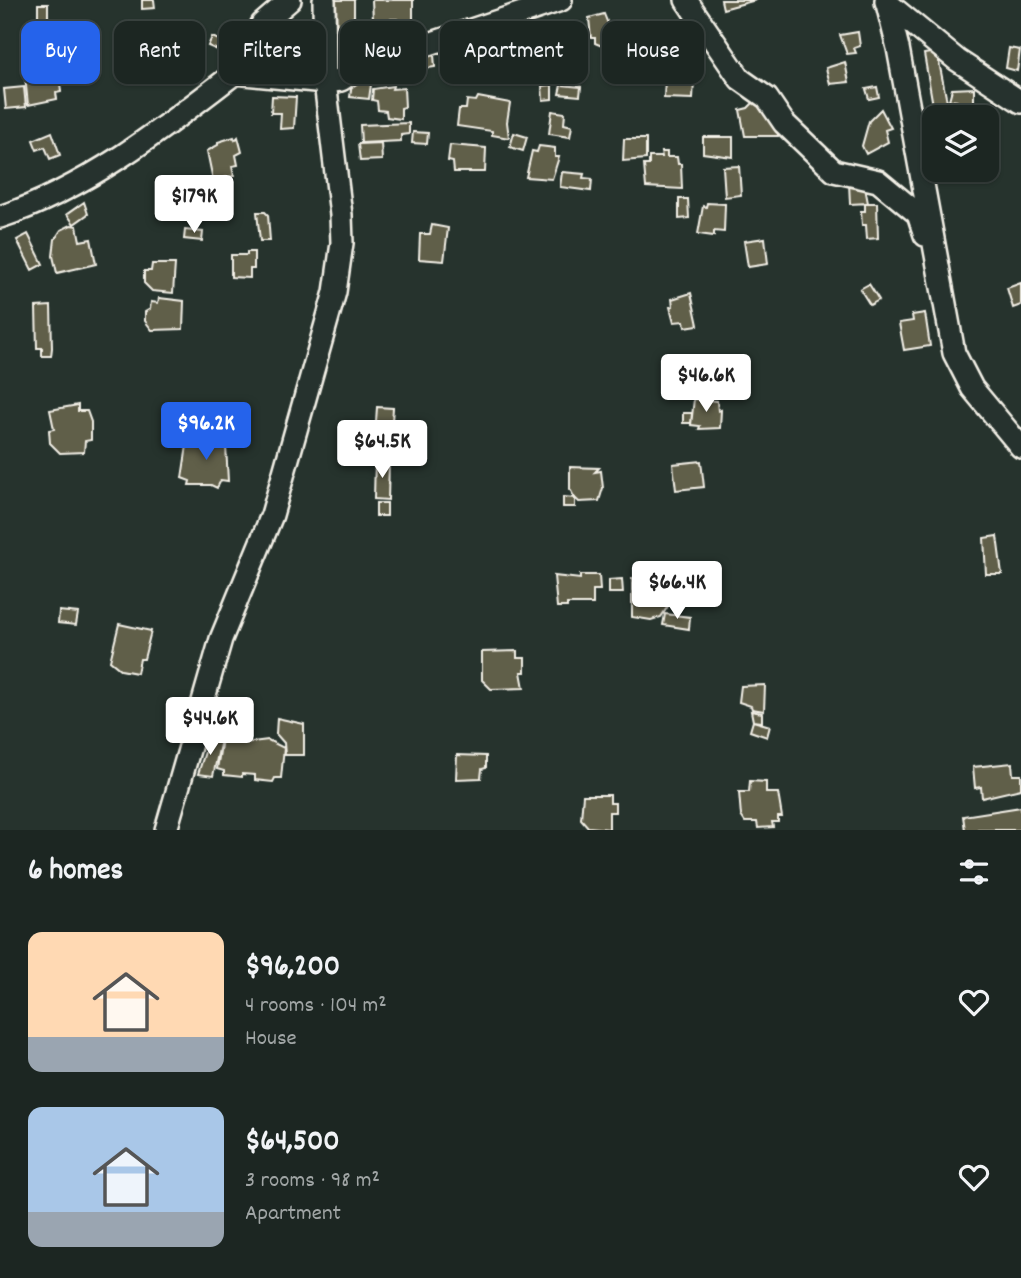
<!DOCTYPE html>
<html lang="en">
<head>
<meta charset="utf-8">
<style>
  :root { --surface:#1c2622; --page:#29322f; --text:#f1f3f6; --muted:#a0a5a5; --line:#3a4340; --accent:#2563eb }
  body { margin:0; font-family:Dekko,sans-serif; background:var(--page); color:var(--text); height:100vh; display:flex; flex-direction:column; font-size:26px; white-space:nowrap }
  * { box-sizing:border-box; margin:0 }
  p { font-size:23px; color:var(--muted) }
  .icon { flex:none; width:38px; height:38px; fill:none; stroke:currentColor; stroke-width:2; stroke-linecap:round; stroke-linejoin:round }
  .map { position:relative; height:830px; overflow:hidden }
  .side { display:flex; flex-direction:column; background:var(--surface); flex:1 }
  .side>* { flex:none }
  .banner { position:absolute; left:21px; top:21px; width:980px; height:63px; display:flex; gap:14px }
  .tools { position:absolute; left:922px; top:105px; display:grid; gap:14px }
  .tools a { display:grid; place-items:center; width:77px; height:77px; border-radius:14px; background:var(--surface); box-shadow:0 2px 5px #0004,0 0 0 2px var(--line); font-size:35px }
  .price { position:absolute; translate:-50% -60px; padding:0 16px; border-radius:7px; background:#fff; color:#222; font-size:23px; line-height:46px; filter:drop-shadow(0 2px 4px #0008) }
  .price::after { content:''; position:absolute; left:50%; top:42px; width:21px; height:16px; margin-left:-10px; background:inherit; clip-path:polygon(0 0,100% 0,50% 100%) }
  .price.current { background:var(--accent); color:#fff }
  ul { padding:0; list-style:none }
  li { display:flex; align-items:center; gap:21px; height:175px; padding:0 28px }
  li span { display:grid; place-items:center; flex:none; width:196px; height:140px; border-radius:14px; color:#555 }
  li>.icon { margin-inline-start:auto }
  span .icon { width:84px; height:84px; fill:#fffc; stroke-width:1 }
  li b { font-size:30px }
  h2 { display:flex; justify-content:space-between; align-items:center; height:84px; padding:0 28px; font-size:30px }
  .pill { padding:0 24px; border-radius:14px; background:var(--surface); box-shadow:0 2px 5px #0004,0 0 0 2px var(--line); font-size:24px; line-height:63px }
  .pill.current { background:var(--accent); color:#fff }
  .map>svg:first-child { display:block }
</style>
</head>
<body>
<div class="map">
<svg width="1021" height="830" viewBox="0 0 1021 830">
  <rect width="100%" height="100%" fill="#26332d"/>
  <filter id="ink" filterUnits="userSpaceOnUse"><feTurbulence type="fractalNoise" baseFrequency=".0143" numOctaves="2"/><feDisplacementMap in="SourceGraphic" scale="14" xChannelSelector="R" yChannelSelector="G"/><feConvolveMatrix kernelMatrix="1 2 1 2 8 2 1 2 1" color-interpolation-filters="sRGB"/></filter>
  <g filter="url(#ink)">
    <path fill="#605e4a" stroke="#f4f1e8" stroke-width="2" d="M 142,0 L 154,0 L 155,8 L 142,9 Z
      M 336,0 L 354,0 L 354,17 L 351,18 L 354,46 L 337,47 Z
      M 372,0 L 413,0 L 413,23 L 398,23 L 397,19 L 373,19 Z
      M 721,0 L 756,0 L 723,9 Z
      M 38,4 L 48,4 L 48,35 L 38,35 Z
      M 604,14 L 610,29 L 613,29 L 614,45 L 602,46 L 595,43 L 595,38 L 591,38 L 589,18 Z
      M 269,27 L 298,27 L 298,47 L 268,47 Z
      M 858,32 L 860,46 L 854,48 L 856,53 L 847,54 L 840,35 Z
      M 503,34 L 514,37 L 524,34 L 526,55 L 494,59 L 492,48 L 486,39 Z
      M 212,37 L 224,42 L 220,51 L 208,46 Z
      M 44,42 L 68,45 L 68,60 L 43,56 Z
      M 561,42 L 572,46 L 568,71 L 551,66 Z
      M 172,43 L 174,74 L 150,80 L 145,56 L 147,47 Z
      M 1009,48 L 1020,50 L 1017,71 L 1006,68 Z
      M 937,52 L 950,117 L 935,117 L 924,54 Z
      M 434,55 L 435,67 L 421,69 L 420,56 Z
      M 845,62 L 849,82 L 830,84 L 826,68 Z
      M 59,73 L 61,92 L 56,93 L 57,99 L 28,105 L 25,76 Z
      M 353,75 L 372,77 L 369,99 L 350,97 Z
      M 665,78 L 694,80 L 693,99 L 664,98 Z
      M 552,85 L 552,99 L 543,100 L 542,86 Z
      M 561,85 L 581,87 L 580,96 L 559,94 Z
      M 393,86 L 392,89 L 404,88 L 405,107 L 401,108 L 401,119 L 387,117 L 386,111 L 378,110 L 377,101 L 372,100 L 373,89 Z
      M 24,87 L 26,107 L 6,109 L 4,89 Z
      M 877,87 L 879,97 L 869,99 L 866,89 Z
      M 974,88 L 974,111 L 961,110 L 957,101 L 949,100 L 952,89 Z
      M 272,96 L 296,97 L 294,128 L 280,129 L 281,113 L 271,113 Z
      M 478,97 L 510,103 L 507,122 L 509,138 L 492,135 L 492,131 L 457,126 L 459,109 L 466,109 L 467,100 L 476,101 Z
      M 755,101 L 764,101 L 779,118 L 778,136 L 745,136 L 740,110 L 748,108 Z
      M 881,109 L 891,128 L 885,130 L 888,142 L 866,154 L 862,146 L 869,121 Z
      M 552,111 L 565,113 L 564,124 L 572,126 L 570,137 L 549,134 Z
      M 409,123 L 409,134 L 401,135 L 401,141 L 361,143 L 360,125 Z
      M 52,132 L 60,155 L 50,159 L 45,147 L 37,150 L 33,140 Z
      M 413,132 L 428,133 L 427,144 L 412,143 Z
      M 514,133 L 527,137 L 523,151 L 510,147 Z
      M 234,137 L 235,140 L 238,137 L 242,152 L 236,155 L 238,165 L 232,166 L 234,176 L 213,180 L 207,151 L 218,145 L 218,142 Z
      M 703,137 L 733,137 L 733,157 L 703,153 Z
      M 624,139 L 646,139 L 646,159 L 623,161 Z
      M 381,143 L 382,160 L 360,161 L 358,144 Z
      M 450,145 L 486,148 L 485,172 L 454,172 L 453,162 L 448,161 Z
      M 539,146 L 555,148 L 555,157 L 559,157 L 552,179 L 526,177 L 532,151 L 537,152 Z
      M 661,152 L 667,152 L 667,157 L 677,157 L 678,164 L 681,164 L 682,189 L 646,187 L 644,165 L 649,165 L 649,157 L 662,157 Z
      M 739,166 L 741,195 L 725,197 L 723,167 Z
      M 951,170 L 985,170 L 986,175 L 952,180 Z
      M 562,172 L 584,174 L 583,178 L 592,179 L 591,191 L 560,187 Z
      M 864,182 L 868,203 L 850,204 L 849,183 Z
      M 679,199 L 688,199 L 689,218 L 679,219 Z
      M 84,202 L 88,214 L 74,224 L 67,214 Z
      M 707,203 L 725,204 L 724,232 L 714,231 L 714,236 L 698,234 L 703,206 L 706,207 Z
      M 865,203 L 877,203 L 878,238 L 867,239 L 866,225 L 862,225 L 861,211 L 865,211 Z
      M 257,212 L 265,212 L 268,215 L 270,241 L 260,241 Z
      M 71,225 L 77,226 L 80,241 L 91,239 L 96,264 L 57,273 L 53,256 L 55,239 L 61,230 Z
      M 432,225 L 448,228 L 444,261 L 419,259 L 420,234 L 430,234 Z
      M 185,230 L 203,232 L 202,241 L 184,239 Z
      M 28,234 L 43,264 L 32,270 L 17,240 Z
      M 765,238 L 768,264 L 748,267 L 744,241 Z
      M 247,252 L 254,252 L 254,269 L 250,269 L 250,278 L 231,277 L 231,255 L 247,255 Z
      M 152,264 L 175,264 L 173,293 L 152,291 L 144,283 L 144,271 L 151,271 Z
      M 1021,283 L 1021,305 L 1013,308 L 1007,288 Z
      M 869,284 L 879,300 L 870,305 L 860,289 Z
      M 691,293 L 698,325 L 685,327 L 684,321 L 674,322 L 670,307 L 673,306 L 672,299 Z
      M 159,298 L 184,301 L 183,329 L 152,330 L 145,321 L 145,312 L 150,309 L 151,302 L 158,303 Z
      M 51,306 L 52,348 L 51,356 L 42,356 L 42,348 L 37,348 L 36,307 Z
      M 925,313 L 930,346 L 904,350 L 899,323 L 913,321 L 912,315 Z
      M 694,399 L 717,401 L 718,411 L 721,410 L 720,428 L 699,429 L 700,426 L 691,425 Z
      M 78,405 L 78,411 L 87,411 L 91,422 L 91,440 L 85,441 L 84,452 L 60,453 L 50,443 L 49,430 L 54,429 L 50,410 Z
      M 377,407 L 393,408 L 392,421 L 401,422 L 400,433 L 392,433 L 391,451 L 374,450 Z
      M 683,413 L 692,413 L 691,423 L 683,423 Z
      M 199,438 L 222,439 L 226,446 L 228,481 L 221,480 L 217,488 L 211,485 L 189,485 L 190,481 L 182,478 L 188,439 Z
      M 375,459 L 389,460 L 388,500 L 374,499 Z
      M 701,461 L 704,487 L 676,490 L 673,464 Z
      M 570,467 L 599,468 L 595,472 L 601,471 L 603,488 L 599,501 L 579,502 L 574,497 L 570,489 Z
      M 563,497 L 575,498 L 575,507 L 563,507 Z
      M 376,503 L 387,503 L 387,516 L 376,516 Z
      M 997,536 L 1002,574 L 986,574 L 984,538 Z
      M 580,575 L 599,575 L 600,590 L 593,590 L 593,604 L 567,604 L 567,607 L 557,607 L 554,576 L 580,579 Z
      M 641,575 L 664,581 L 670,603 L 661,617 L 651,620 L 632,617 L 632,578 L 641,579 Z
      M 622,579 L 623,593 L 609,593 L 609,580 Z
      M 59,611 L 78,613 L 76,625 L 58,623 Z
      M 665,614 L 690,617 L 689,629 L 663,625 Z
      M 119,624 L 151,631 L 144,659 L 140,659 L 137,673 L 121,670 L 110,661 Z
      M 517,651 L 517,658 L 525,658 L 525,672 L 521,672 L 524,688 L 491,689 L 482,680 L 482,652 Z
      M 765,685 L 764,711 L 752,709 L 751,706 L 739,702 L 741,686 Z
      M 751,711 L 762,713 L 762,722 L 753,721 Z
      M 277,718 L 304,724 L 304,755 L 285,755 L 284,743 L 276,734 Z
      M 753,721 L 770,726 L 767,737 L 750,731 Z
      M 210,736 L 221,740 L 213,776 L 198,774 Z
      M 238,736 L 245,739 L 244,743 L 268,740 L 284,748 L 281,778 L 275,778 L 273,782 L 255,780 L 255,775 L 242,774 L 242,777 L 224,775 L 224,771 L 217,769 L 222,739 Z
      M 457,755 L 486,756 L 486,768 L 482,769 L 481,778 L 456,779 Z
      M 1012,763 L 1013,775 L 1021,775 L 1021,789 L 982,798 L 981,787 L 975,788 L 973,767 Z
      M 750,781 L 766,782 L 766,793 L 778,793 L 782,817 L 778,817 L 778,822 L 772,822 L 773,827 L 758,828 L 757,822 L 745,822 L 741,816 L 739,792 L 749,792 Z
      M 583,795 L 610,795 L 610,803 L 615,803 L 615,812 L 609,812 L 609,829 L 588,827 L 581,819 Z
      M 1021,807 L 1021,830 L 965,830 L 963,816 Z"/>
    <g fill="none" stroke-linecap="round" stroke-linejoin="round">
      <g stroke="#f4f1e8" stroke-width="26">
        <path id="minor" d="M 686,0 L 740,79 L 767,98 L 784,123 L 834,171 L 878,181 L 918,214 L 925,235
          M 886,0 L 898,48 L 954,353 L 972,388 L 1021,447
          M 886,2 L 957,60 L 1021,102
          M 235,73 L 325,82 L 341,80 L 356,70 L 387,58 L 561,0
          M 0,217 C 86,189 164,128 235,73 L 243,65 L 262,24 L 290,0
          M 166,830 L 221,639 L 272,515 L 335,292 L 342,243 L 341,215 L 325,82 L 324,0"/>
      </g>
      <use href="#minor" stroke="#26332d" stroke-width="21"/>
    </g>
  </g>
</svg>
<div class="tools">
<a><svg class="icon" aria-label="layers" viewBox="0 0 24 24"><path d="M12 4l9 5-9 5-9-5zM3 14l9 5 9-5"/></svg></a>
</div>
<b class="price" style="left:194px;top:235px">$179K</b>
<b class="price" style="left:706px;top:414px">$46.6K</b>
<b class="price current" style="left:206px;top:462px">$96.2K</b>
<b class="price" style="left:382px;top:480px">$64.5K</b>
<b class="price" style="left:677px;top:621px">$66.4K</b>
<b class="price" style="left:210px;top:757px">$44.6K</b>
<div class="banner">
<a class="pill current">Buy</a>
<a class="pill">Rent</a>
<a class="pill">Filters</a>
<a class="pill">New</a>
<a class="pill">Apartment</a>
<a class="pill">House</a>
</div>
</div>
<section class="side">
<h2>6 homes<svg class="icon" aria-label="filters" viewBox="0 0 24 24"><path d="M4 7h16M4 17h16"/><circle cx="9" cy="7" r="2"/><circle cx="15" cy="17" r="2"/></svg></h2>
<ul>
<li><span style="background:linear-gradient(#ffd9b3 75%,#9aa5b1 0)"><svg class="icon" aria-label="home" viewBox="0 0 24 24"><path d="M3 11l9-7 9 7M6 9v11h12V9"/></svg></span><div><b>$96,200</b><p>4 rooms · 104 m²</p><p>House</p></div><svg class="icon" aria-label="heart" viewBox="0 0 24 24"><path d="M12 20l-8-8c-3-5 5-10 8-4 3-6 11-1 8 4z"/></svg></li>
<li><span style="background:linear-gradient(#a9c7e8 75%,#9aa5b1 0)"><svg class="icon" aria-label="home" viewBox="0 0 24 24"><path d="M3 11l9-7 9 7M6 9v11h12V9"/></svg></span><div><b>$64,500</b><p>3 rooms · 98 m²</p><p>Apartment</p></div><svg class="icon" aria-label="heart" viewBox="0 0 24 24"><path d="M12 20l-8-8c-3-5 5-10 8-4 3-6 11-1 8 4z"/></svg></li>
</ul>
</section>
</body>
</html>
